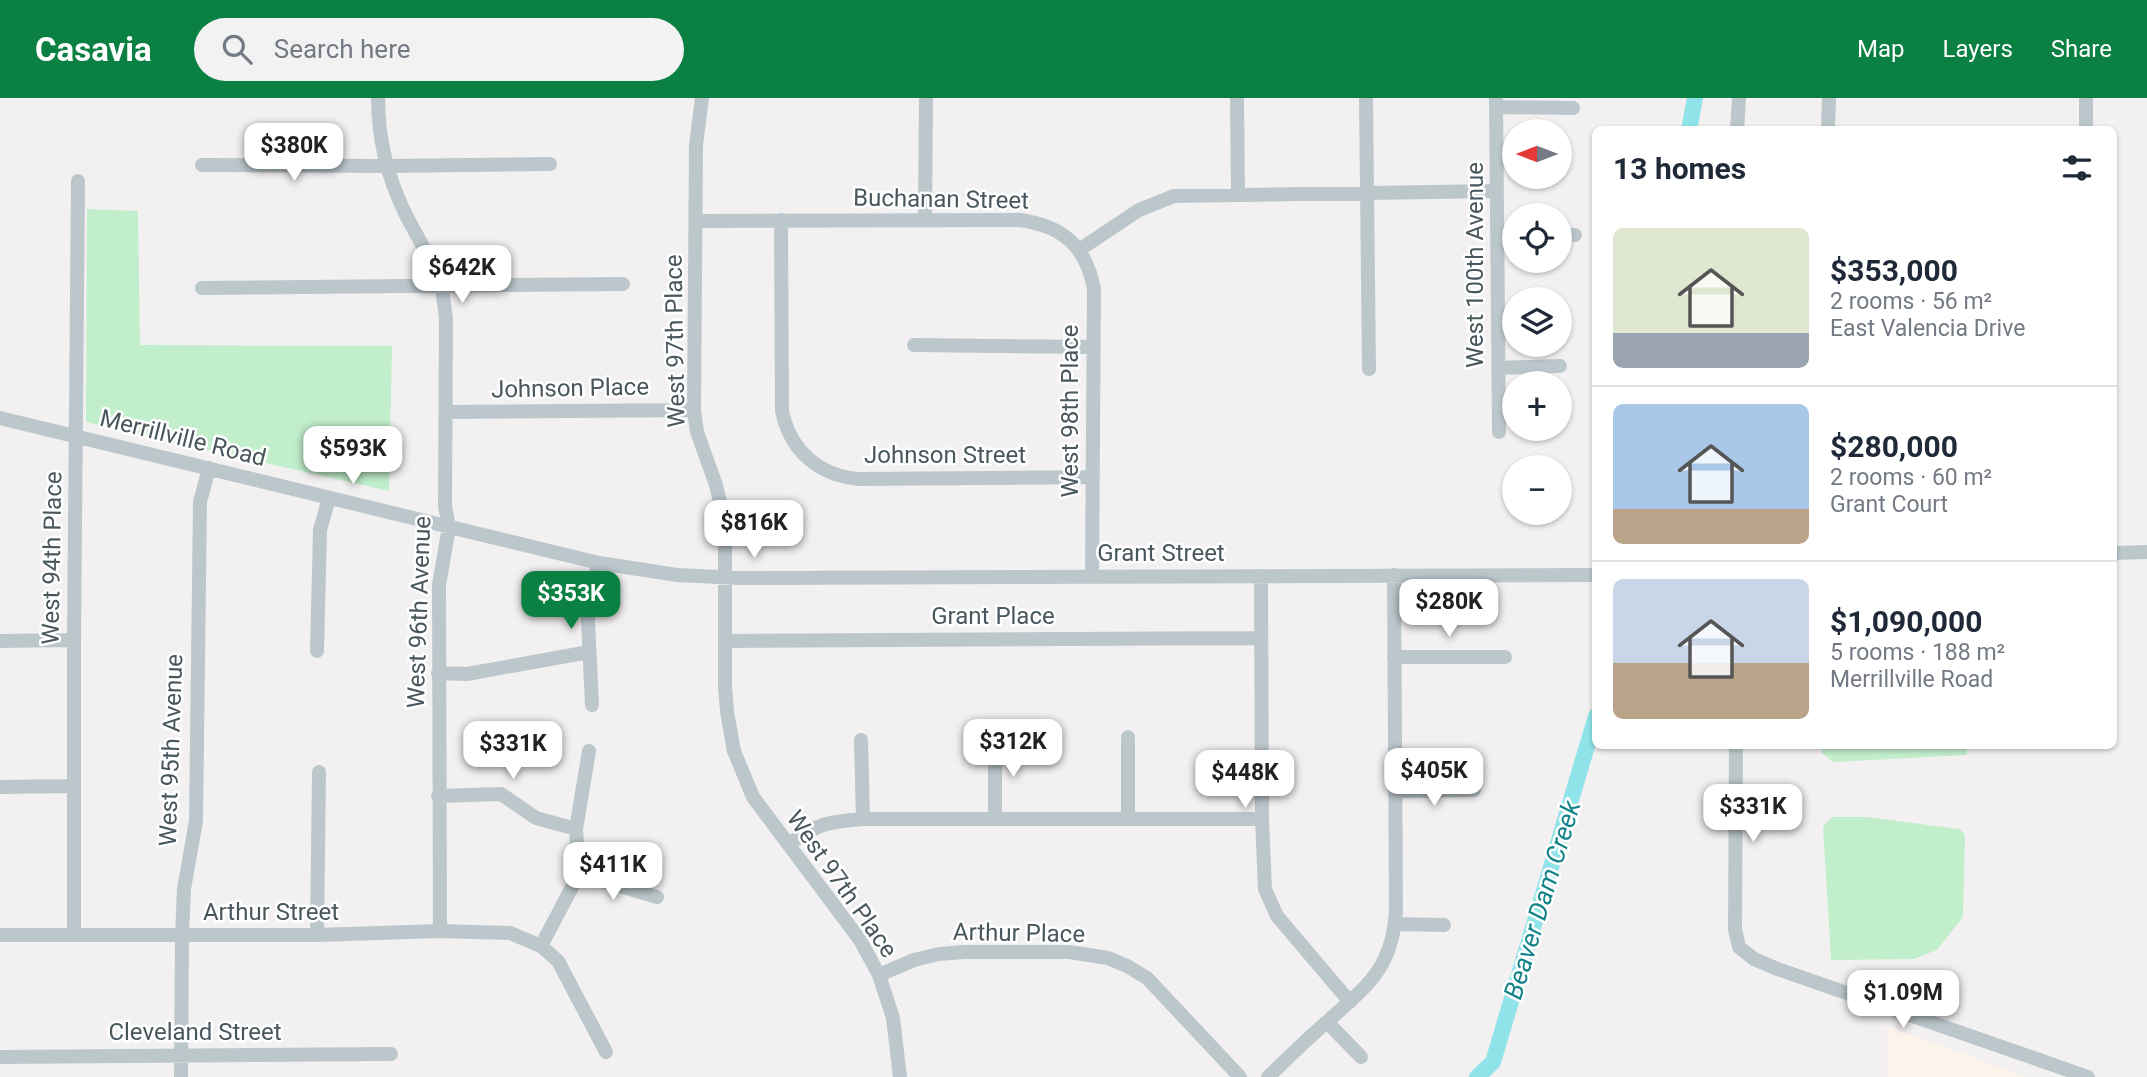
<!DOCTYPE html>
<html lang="en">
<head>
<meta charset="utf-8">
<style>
  :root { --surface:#fff; --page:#f2f2f3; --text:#1f2937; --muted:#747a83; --line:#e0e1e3; --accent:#0b8043 }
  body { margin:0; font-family:Roboto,sans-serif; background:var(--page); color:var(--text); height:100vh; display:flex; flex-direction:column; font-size:26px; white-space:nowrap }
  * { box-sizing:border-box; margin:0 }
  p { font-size:23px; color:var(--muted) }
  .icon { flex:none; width:38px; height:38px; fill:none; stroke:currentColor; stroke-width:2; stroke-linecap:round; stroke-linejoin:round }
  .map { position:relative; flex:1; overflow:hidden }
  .details { position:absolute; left:1592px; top:28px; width:525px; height:623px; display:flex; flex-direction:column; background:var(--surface); border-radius:10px; box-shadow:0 2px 5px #0004 }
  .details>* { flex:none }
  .needle { width:46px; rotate:270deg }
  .fabs { position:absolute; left:1502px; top:21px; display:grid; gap:14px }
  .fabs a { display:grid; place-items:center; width:70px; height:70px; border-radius:50%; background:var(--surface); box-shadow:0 2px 5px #0004; font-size:35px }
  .price { position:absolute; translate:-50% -60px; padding:0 16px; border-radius:14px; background:#fff; color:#222; font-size:23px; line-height:46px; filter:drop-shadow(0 2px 4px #0008) }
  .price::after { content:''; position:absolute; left:50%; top:42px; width:21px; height:16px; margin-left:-10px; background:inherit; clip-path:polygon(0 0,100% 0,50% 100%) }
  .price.active { background:var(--accent); color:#fff }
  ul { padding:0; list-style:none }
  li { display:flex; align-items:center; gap:21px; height:175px; padding:0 21px }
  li+li { border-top:2px solid var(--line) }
  li span { display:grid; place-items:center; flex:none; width:196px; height:140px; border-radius:10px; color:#555 }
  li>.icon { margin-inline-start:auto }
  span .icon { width:84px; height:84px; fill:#fffc; stroke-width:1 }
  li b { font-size:30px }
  h2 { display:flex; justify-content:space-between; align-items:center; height:84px; padding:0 21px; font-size:30px }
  header { display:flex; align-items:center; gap:42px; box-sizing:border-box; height:98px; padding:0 35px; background:var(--accent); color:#fff }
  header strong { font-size:33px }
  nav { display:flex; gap:38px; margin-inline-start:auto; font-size:24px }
  .search { width:490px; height:63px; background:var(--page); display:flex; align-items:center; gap:18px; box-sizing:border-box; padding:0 24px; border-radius:38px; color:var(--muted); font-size:26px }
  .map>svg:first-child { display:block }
</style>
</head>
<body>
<header>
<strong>Casavia</strong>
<div class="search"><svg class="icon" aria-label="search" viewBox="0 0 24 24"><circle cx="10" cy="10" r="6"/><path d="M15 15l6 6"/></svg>Search here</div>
<nav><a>Map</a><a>Layers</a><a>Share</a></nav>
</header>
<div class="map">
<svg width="2147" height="979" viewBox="0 0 2147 979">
  <rect width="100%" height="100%" fill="#f3f0f1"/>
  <path fill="#fcf4eb" d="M 1887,928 L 2026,979 L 1887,979 Z"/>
  <path fill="#c1eecb" d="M 87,111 L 138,113 L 140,247 L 392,248 L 389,393 L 86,324 Z
    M 1822,648 L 1967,648 L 1967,657 L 1833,664 L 1822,655 Z
    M 1832,719 L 1867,719 L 1959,731 L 1965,736 L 1963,819 L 1937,852 L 1914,861 L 1831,862 L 1823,729 Z"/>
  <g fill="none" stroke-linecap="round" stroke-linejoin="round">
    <path stroke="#90e4e9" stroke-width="16" d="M 1689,32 L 1695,0
      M 1477,979 L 1493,964 L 1596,618"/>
    <path stroke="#bcc7cc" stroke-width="14" d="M 378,0 C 378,40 387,78 405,115 C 417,139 432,161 441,188 C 444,198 444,209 446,220 L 445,408 L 449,429 L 439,487 L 440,833
      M 702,0 L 696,47 L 694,312 L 697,334 L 716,387 L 723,417 L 725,449 L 725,588 L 727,614 L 734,653 L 753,699 L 860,842 L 879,877 L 893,920 L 900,979
      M 1237,0 L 1238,96
      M 1366,0 L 1369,271
      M 1496,0 L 1499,334
      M 1496,9 L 1573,10
      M 1737,32 L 1739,0
      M 1828,32 L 1829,0
      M 2086,32 L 2086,0
      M 202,67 L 386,68 L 550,66
      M 925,121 L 926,0
      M 781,122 L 782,313 C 790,352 818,377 858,381 L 1092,379
      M 696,123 L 1020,122 C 1063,128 1086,148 1094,191 L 1092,478
      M 1497,138 L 1514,138
      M 1559,138 L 1575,137
      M 1079,152 L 1139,112 L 1174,98 L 1497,93
      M 202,190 L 623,186
      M 914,247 L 1093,249
      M 1498,270 L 1560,268
      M 446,314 L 694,312
      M 0,320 L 599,465 L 677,477 L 739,480 L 1596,477
      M 2114,455 L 2147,454
      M 1261,478 L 1262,721 L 1265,791 L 1277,818 L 1350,904
      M 0,543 L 74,542
      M 725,543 L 1261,540
      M 317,553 L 320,432 L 329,400
      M 1394,559 L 1505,559
      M 438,575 L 467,576 L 589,554
      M 592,607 L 587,502 L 599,465
      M 1128,639 L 1128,720
      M 861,642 L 863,721
      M 995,642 L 995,721
      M 1736,648 L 1735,831 L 1739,849 L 1754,861 L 1775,870 L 2088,979
      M 0,689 L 73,688
      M 1395,693 L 1474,692
      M 438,698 L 501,696 L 536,720 L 576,731
      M 789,746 C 819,725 827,724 863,721 L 1262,721
      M 579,776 L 657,799
      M 1395,826 L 1444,827
      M 0,837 L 317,837 L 440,833 L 510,835 L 541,848 L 558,863 L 606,954
      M 74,837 L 74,542 L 78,83
      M 317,837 L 319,674
      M 541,848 L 579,776 L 576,731 L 589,653
      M 879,877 L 914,862 L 939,856 L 965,854 L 1069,854 L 1108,860 L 1127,868 L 1147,880 L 1240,979
      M 1327,924 L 1361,959
      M 0,959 L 391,956
      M 181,979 L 182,837 L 184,791 L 196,723 L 200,404 L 209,370
      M 1268,979 C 1288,960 1307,941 1328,923 C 1368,887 1393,870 1396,811 L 1394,477"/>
  </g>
  <g text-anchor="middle" stroke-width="5" stroke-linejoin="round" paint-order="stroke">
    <g font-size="24" fill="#49575d" stroke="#fff">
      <text transform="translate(941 101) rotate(1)" y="8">Buchanan Street</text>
      <text transform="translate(1475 167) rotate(-90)" y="8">West 100th Avenue</text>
      <text transform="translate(675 243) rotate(-91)" y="8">West 97th Place</text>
      <text transform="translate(570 290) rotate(-1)" y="8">Johnson Place</text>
      <text transform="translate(1070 313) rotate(-90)" y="8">West 98th Place</text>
      <text transform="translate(183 340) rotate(14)" y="8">Merrillville Road</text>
      <text x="945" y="365">Johnson Street</text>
      <text x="1161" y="463">Grant Street</text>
      <text transform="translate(52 460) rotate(-89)" y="8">West 94th Place</text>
      <text transform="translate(419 514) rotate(-88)" y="8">West 96th Avenue</text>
      <text x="993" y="526">Grant Place</text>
      <text transform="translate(171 652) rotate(-88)" y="8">West 95th Avenue</text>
      <text transform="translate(842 786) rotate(55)" y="8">West 97th Place</text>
      <text x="271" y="822">Arthur Street</text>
      <text transform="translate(1019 835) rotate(1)" y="8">Arthur Place</text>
      <text x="195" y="942">Cleveland Street</text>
    </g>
    <g font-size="26" font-style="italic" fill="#128389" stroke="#fff">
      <text transform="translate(1542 802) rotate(-73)" y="9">Beaver Dam Creek</text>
    </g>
  </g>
</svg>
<div class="fabs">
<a><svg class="needle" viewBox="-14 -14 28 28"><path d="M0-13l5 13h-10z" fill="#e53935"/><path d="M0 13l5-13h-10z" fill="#747a83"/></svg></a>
<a><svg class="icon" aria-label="locate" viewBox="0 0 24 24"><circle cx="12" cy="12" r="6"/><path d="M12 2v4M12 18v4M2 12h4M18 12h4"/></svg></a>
<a><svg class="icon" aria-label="layers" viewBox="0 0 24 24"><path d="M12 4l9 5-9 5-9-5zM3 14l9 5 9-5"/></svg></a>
<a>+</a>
<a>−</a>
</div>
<b class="price" style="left:294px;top:85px">$380K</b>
<b class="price" style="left:462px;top:207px">$642K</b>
<b class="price" style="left:353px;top:388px">$593K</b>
<b class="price" style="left:754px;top:462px">$816K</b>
<b class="price active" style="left:571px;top:533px">$353K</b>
<b class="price" style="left:1449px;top:541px">$280K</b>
<b class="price" style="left:1013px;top:681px">$312K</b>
<b class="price" style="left:513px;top:683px">$331K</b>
<b class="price" style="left:1434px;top:710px">$405K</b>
<b class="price" style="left:1245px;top:712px">$448K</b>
<b class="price" style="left:1753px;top:746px">$331K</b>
<b class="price" style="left:613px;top:804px">$411K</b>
<b class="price" style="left:1903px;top:932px">$1.09M</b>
<section class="details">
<h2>13 homes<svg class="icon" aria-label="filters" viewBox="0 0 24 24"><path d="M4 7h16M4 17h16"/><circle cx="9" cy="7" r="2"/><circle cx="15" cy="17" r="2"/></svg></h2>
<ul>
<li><span style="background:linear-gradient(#dfe7d0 75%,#9aa5b1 0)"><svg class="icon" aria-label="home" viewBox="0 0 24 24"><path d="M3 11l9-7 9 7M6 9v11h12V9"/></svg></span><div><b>$353,000</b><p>2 rooms · 56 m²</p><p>East Valencia Drive</p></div></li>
<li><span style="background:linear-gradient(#a9c7e8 75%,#b9a48a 0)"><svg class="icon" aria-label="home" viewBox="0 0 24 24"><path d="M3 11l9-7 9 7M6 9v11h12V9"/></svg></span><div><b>$280,000</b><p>2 rooms · 60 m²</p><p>Grant Court</p></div></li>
<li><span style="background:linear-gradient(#c9d6e8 60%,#b9a48a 0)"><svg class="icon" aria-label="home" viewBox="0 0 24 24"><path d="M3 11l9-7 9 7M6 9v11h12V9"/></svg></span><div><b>$1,090,000</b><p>5 rooms · 188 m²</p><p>Merrillville Road</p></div></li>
</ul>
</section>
</div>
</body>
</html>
